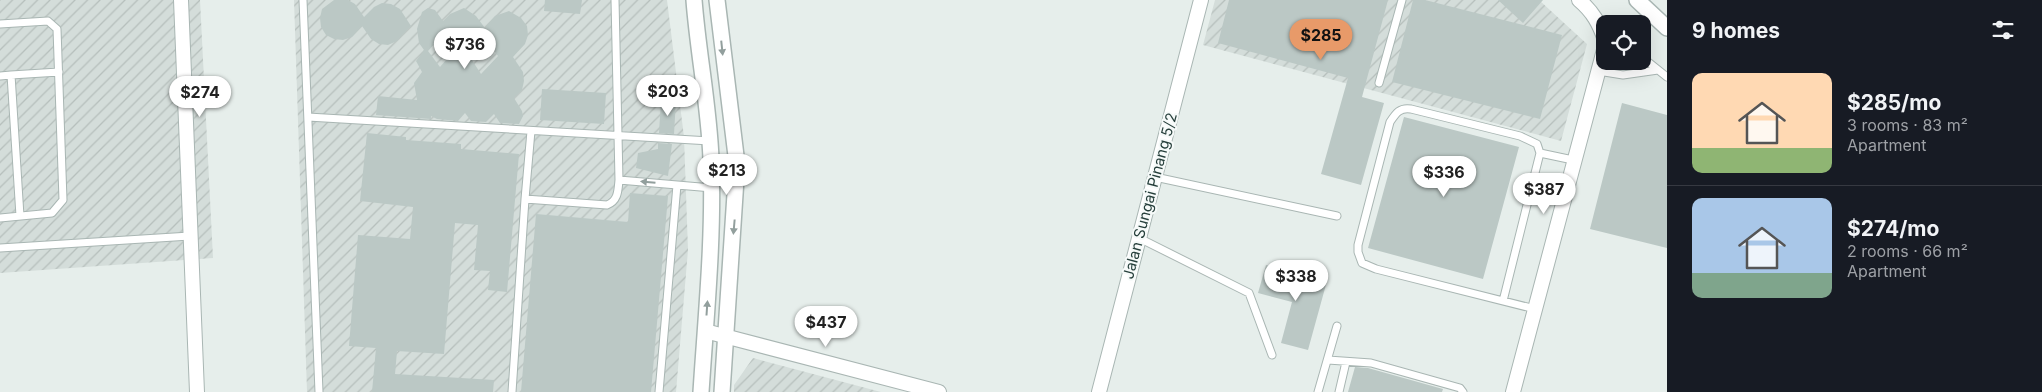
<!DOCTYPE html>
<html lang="en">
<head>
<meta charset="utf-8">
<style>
  :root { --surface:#171b24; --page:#242831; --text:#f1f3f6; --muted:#9ea1a6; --line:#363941; --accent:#e89a69 }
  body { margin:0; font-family:Inter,sans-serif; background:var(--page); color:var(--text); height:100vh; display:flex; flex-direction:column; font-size:19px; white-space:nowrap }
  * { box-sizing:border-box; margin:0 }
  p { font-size:16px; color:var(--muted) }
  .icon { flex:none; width:28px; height:28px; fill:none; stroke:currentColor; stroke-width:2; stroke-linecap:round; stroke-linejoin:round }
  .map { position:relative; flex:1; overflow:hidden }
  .drawer { display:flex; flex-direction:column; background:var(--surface); width:375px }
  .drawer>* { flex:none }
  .controls { position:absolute; left:1596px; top:15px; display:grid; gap:10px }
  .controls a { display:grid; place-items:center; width:55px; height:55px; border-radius:10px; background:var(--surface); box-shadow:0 5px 20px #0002; font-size:25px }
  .price { position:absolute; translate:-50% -42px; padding:0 11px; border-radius:18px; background:#fff; color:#222; font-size:16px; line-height:32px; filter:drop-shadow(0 1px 2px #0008) }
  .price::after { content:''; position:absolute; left:50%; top:30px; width:15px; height:11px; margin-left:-8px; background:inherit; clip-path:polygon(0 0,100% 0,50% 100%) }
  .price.on { background:var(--accent); color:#111 }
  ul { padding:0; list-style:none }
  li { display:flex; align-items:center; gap:15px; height:125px; padding:0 25px }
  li+li { border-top:1px solid var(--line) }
  li span { display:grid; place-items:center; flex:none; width:140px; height:100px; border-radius:10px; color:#555 }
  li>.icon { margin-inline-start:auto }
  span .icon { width:60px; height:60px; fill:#fffc; stroke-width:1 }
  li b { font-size:21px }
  h2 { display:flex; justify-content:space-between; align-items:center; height:60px; padding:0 25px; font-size:21px }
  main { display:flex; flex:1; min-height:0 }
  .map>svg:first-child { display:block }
</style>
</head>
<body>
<main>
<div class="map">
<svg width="1667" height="392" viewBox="0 0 1667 392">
  <defs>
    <pattern id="industrial-furrows" width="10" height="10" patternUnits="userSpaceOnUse" patternTransform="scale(1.25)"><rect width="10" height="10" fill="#d4ddda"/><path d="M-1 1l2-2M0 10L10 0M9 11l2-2" fill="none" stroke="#b6bfbc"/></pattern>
  </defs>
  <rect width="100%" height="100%" fill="#e6eeeb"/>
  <path fill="url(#industrial-furrows)" d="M 0,0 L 200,0 L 213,258 L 0,273 Z
    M 294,0 L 667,0 L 684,137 L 688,250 L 676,392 L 307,392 Z
    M 1215,0 L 1539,0 L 1587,44 L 1561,141 L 1203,45 Z
    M 753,358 L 881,392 L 734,392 L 734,385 Z"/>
  <path fill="#bbc8c5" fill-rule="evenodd" d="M 334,0 L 348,0 L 355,4 L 364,17 L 374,7 L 382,3 L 391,4 L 400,9 L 411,26 L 397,41 L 388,45 L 379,44 L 371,39 L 362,26 L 352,37 L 343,40 L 334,39 L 326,35 L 321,27 L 320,18 L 322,9 Z
    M 545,0 L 582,0 L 580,14 L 544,11 Z
    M 1229,0 L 1388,0 L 1362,97 L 1384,103 L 1361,185 L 1321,174 L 1348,78 L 1218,43 Z
    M 1413,0 L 1425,0 L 1562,35 L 1540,119 L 1392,82 Z
    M 1498,0 L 1543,0 L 1523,23 Z
    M 428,8 L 435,10 L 443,21 L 450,14 L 464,8 L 476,16 L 485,28 L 495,16 L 509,11 L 521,18 L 527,26 L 528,35 L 525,44 L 513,57 L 523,72 L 524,81 L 522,90 L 514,98 L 522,111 L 523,116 L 519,124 L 500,123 L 494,114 L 486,122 L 471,121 L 465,113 L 458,121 L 437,119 L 431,116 L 431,119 L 376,115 L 378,96 L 417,100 L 414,83 L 422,72 L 416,61 L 424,50 L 419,43 L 417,29 L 422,12 ZM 441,37 L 452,53 L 440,67 L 428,51 ZM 484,37 L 498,56 L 481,74 L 468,54 Z
    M 542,89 L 606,93 L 604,124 L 540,120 Z
    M 661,100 L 676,100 L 674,134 L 659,133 Z
    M 1622,103 L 1667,115 L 1667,248 L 1590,229 Z
    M 1404,117 L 1519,147 L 1483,279 L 1368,248 Z
    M 367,133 L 406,137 L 406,140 L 461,144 L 461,149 L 519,154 L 507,292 L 488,290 L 490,271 L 474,270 L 478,225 L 455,223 L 444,354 L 397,351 L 395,374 L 494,380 L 493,392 L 372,392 L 376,348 L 349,346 L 358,235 L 410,239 L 413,207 L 360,201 Z
    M 658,143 L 672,144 L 668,176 L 636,168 L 638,153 L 658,149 Z
    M 630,193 L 668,196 L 651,392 L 521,392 L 536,214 L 628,222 Z
    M 1266,265 L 1327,281 L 1308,350 L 1281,343 L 1292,302 L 1258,293 Z
    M 1355,367 L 1368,368 L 1443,389 L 1442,392 L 1348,392 Z"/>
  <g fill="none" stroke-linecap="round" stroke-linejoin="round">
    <g stroke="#a9b6b3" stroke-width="9">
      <path id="service" d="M 303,0 L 319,392
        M 0,24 L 48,21 L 57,29 L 63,200 L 52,213 L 0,218
        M 1642,57 L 1667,77
        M 1598,71 L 1623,75 L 1658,70
        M 11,75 L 59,72
        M 0,76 L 11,75 L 20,216
        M 1379,83 L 1402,0
        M 308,117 L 710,141
        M 1540,153 L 1573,160
        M 1155,177 L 1337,216
        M 619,180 L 712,188
        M 525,199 L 531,131
        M 1139,238 L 1249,293 L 1272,355
        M 0,248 L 190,236
        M 1503,301 L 1540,153 L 1537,144 L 1520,136 L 1411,109 C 1400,107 1396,113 1390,122 L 1358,245 L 1358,252 L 1362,263 L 1376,269 L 1535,309
        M 1328,360 L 1371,363 L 1460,388 L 1463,392
        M 512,392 L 525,199 L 607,205 C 618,201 618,191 619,180 L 615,0
        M 659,392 L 677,185
        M 1318,392 L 1337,326
        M 1339,392 L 1346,362"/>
    </g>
    <g stroke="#a9b6b3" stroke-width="16">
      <path id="minor" d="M 181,0 L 197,392
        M 1579,0 C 1593,12 1599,23 1605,40
        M 705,331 L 939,392
        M 1099,392 L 1201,0
        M 1513,392 L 1605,46"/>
    </g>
    <g stroke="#a9b6b3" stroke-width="18">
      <path id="tertiary" d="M 694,0 C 698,53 709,106 711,159 C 714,237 706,315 701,392
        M 717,0 L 737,164 L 722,392
        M 1637,0 L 1667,28"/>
    </g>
    <use href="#service" stroke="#fff" stroke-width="7"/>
    <use href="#minor" stroke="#fff" stroke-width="14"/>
    <use href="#tertiary" stroke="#fff" stroke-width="15"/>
  </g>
  <defs><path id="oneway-solid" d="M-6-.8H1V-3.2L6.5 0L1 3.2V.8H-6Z" transform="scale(1.25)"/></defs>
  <g fill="#929f9d">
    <use href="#oneway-solid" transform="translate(722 48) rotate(84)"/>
    <use href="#oneway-solid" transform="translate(648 182) rotate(-175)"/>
    <use href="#oneway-solid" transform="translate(734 227) rotate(95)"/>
    <use href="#oneway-solid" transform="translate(707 308) rotate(-86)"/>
  </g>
  <g text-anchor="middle" stroke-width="4" stroke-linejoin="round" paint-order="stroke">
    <g font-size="15" fill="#263f3b" stroke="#f6faf9">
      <text transform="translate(1150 196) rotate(-75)" y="5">Jalan Sungai Pinang 5/2</text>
    </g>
  </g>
</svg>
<div class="controls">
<a><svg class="icon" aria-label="locate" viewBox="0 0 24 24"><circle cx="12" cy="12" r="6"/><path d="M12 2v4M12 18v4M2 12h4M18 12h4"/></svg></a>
</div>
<b class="price on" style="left:1321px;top:61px">$285</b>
<b class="price" style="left:465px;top:70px">$736</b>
<b class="price" style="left:668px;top:117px">$203</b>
<b class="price" style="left:200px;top:118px">$274</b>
<b class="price" style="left:727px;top:196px">$213</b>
<b class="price" style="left:1444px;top:198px">$336</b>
<b class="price" style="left:1544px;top:215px">$387</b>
<b class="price" style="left:1296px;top:302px">$338</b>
<b class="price" style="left:826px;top:348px">$437</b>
</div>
<section class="drawer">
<h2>9 homes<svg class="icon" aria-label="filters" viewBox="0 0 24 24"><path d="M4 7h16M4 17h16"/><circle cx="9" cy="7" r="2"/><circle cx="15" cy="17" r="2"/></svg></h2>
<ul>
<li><span style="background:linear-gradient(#ffd9b3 75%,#8fb573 0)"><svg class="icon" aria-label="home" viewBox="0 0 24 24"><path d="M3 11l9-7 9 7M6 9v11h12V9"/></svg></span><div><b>$285/mo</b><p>3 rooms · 83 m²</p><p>Apartment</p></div></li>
<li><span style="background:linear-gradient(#a9c7e8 75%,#7fa58c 0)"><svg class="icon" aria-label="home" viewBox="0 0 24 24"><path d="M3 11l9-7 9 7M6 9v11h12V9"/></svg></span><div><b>$274/mo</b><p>2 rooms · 66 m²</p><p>Apartment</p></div></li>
</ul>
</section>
</main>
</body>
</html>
